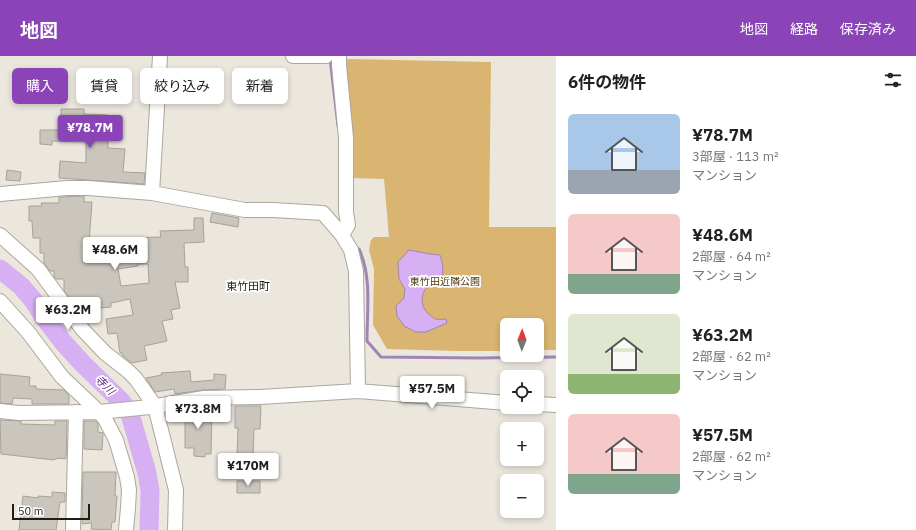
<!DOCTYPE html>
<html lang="ja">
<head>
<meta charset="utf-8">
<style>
  :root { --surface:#fff; --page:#f2f2f2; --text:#202124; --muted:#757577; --accent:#8b44b7 }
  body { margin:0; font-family:"IBM Plex Sans","Noto Sans JP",sans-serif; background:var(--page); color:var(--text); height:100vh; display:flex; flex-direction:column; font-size:15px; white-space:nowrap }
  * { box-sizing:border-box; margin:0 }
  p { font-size:13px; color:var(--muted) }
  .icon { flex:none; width:22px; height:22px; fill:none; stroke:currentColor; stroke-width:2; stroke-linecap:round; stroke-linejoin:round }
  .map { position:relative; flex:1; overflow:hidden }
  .details { display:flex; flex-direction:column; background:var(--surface); width:360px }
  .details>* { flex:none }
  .top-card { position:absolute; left:12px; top:12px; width:380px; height:36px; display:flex; gap:8px }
  .needle { width:26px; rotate:1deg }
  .fabs { position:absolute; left:500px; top:262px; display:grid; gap:8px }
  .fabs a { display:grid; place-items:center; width:44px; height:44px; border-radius:6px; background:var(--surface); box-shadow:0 2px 6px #0003; font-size:20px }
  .scale { position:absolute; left:12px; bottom:10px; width:78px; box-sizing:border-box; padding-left:4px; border:2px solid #1f1d1a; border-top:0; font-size:11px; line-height:14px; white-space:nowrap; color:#1f1d1a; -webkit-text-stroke:3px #fff; paint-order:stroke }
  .price { position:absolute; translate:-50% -34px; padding:0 9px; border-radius:4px; background:#fff; color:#222; font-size:13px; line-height:26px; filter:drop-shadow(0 1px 2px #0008) }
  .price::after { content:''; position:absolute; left:50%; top:24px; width:12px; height:9px; margin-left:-6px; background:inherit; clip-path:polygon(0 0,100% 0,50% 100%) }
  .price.selected { background:var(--accent); color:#fff }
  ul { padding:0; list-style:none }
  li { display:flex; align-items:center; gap:12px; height:100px; padding:0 12px }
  li span { display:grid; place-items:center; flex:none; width:112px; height:80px; border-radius:6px; color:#555 }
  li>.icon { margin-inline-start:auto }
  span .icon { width:48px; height:48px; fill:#fffc; stroke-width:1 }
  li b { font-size:17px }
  h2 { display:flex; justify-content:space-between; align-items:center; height:48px; padding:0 12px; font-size:17px }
  .tag { padding:0 14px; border-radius:6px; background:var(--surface); box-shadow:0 2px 6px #0003; font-size:14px; line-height:36px }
  .tag.selected { background:var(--accent); color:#fff }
  header { display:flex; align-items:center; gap:24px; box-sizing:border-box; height:56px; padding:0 20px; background:var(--accent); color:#fff }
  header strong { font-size:19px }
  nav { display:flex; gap:22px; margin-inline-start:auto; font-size:14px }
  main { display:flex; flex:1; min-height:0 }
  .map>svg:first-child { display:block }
</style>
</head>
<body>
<header>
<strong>地図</strong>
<nav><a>地図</a><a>経路</a><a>保存済み</a></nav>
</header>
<main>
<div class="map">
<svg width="556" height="474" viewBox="0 0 556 474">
  <rect width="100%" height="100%" fill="#ece7dd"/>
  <path fill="#dab471" d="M 348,3 L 491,6 L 489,171 L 556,171 L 556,294 L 537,294 L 537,269 L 507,269 L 507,295 L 457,295 L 387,293 L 373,269 L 374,213 L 369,194 L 371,184 L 374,181 L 389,181 L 384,123 L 350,122 L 344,8 Z"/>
  <path fill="#d7b0f4" stroke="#a084b3" d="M 409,194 L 430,198 L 440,199 C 443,208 444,214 441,224 C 422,226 415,249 431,260 C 432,261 434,263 436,263 C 439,264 443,263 446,263 L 447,267 L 426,276 L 416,276 L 404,270 L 402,267 L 397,260 L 396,250 L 404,242 L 405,233 L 399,223 L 398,206 Z"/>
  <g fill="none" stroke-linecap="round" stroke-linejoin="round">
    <path stroke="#a084b3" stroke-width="3" d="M 330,2 L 338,70
      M 359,193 C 372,221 367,254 367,285 L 381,301 L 480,302 L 556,301"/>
    <path stroke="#d7b0f4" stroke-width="19" d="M 0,213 L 21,230 L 33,244 L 46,264 L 63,286 L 83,308 L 121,345 L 130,358 L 147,417 L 150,435 L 149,474"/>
  </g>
  <path fill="#cbc6bd" stroke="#a7a198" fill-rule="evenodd" d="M 61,53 L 84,53 L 84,58 L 108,59 L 108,92 L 125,93 L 123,116 L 145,117 L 144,128 L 59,122 L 60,105 L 86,107 L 86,86 L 52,85 L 52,89 L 40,88 L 40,74 L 61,74 Z
    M 7,114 L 21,116 L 20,125 L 6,124 Z
    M 84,140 L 84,146 L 92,146 L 89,187 L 104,188 L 104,207 L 131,203 L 130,182 L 161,181 L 160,175 L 194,174 L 194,162 L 203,162 L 204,186 L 184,187 L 185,211 L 188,211 L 188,226 L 175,226 L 180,252 L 171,254 L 173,263 L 162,265 L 167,285 L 144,290 L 147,304 L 132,307 L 123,300 L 122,297 L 120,297 L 117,277 L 108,278 L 106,263 L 133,259 L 130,243 L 111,247 L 111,251 L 87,253 L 86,249 L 78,249 L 78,242 L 71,243 L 64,235 L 64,223 L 56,223 L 54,220 L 54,215 L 50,215 L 44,207 L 44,197 L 40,197 L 40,182 L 33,182 L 32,165 L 29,165 L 29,150 L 42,150 L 41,147 L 59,147 L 59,141 ZM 138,208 L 148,208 L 149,227 L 121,230 L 118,213 L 138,210 Z
    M 212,157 L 239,162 L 238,171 L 210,166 Z
    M 190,315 L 191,326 L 214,324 L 214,318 L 226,319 L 225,333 L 203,334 L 175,338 L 174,333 L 155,336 L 146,322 L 162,319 L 161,317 Z
    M 0,318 L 30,321 L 29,330 L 36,330 L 36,333 L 64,334 L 69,340 L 69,348 L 32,348 L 32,343 L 13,342 L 12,348 L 0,347 Z
    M 235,350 L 261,350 L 260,373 L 254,373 L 253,400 L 241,400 L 241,398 L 237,397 L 238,372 L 235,372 Z
    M 196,352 L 212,352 L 211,398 L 205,398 L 205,401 L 194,400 L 194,392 L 185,392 L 185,360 L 177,361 L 176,355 Z
    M 0,364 L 21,365 L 21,368 L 55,369 L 55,365 L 67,365 L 66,403 L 58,402 L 54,404 L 1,398 Z
    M 84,365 L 95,365 L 98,367 L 98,376 L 103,377 L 102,394 L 84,393 Z
    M 83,416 L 116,416 L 115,440 L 117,440 L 115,466 L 112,466 L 111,474 L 91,473 L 92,467 L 82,468 Z
    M 237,425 L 260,425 L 260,437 L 237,437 Z
    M 52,436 L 65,437 L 65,446 L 60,446 L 56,474 L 19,474 L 23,440 L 38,442 L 38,440 L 52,441 Z"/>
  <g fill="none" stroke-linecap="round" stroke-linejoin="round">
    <g stroke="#aca69d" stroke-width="16">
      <path id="minor" d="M 293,0 L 326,0
        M 339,0 L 339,9 L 346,82 L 346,156 L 348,169 L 342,179
        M 152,137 L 160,0
        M 0,138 L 67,132 L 88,132 L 152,137 L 245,154 L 273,154 L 323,157 L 342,179 L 351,194 L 356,215 L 358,335
        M 0,179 L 38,213 L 83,274 L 105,297 L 128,315 L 136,323 L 155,350 L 176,434 L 175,474
        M 0,245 L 28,276 L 62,321 L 99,356 L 105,363 L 116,384 L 127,421 L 129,434 L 128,452 L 126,474
        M 537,348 L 556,349
        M 0,355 L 19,357 L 99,356 L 150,351 L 204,342 L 260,341 L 358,335 L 507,347
        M 73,474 L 76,356"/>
    </g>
    <use href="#minor" stroke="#fff" stroke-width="14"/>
  </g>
  <g text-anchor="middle" stroke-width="3.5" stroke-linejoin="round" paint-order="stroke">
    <g font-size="10" fill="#4c370d" stroke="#fff">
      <text x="445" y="229">東竹田近隣公園</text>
    </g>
    <g font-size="11" fill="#1f1d1a" stroke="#fff">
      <text x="248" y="234">東竹田町</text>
    </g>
    <g font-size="11" font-style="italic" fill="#561579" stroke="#fff">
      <text transform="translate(105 329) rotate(45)" y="4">寺川</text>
    </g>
  </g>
</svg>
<div class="fabs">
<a><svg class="needle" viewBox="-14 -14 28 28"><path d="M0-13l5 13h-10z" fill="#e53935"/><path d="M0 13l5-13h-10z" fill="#757577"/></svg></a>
<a><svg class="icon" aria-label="locate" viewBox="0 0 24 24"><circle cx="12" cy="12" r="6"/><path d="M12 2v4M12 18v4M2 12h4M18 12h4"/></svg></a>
<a>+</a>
<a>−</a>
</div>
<div class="scale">50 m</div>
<b class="price selected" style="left:90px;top:93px">¥78.7M</b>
<b class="price" style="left:115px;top:215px">¥48.6M</b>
<b class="price" style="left:68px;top:275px">¥63.2M</b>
<b class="price" style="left:432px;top:354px">¥57.5M</b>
<b class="price" style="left:198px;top:374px">¥73.8M</b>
<b class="price" style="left:248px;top:431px">¥170M</b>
<div class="top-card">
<a class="tag selected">購入</a>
<a class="tag">賃貸</a>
<a class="tag">絞り込み</a>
<a class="tag">新着</a>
</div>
</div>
<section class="details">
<h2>6件の物件<svg class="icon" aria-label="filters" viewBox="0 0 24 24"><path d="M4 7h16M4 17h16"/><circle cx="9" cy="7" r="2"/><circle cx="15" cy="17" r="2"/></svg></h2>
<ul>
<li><span style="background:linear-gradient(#a9c7e8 70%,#9aa5b1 0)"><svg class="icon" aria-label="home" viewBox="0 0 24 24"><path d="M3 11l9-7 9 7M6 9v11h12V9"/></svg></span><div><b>¥78.7M</b><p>3部屋 · 113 m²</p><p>マンション</p></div></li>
<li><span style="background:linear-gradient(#f6c9c9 75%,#7fa58c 0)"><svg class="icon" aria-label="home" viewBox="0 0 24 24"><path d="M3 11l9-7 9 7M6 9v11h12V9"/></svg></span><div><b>¥48.6M</b><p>2部屋 · 64 m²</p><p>マンション</p></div></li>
<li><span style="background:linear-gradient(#dfe7d0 75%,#8fb573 0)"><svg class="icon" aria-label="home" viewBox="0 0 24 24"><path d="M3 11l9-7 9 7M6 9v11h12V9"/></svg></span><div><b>¥63.2M</b><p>2部屋 · 62 m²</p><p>マンション</p></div></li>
<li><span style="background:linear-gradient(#f6c9c9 75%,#7fa58c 0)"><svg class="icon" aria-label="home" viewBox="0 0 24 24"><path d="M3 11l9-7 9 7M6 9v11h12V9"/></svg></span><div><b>¥57.5M</b><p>2部屋 · 62 m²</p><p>マンション</p></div></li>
</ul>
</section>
</main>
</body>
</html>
